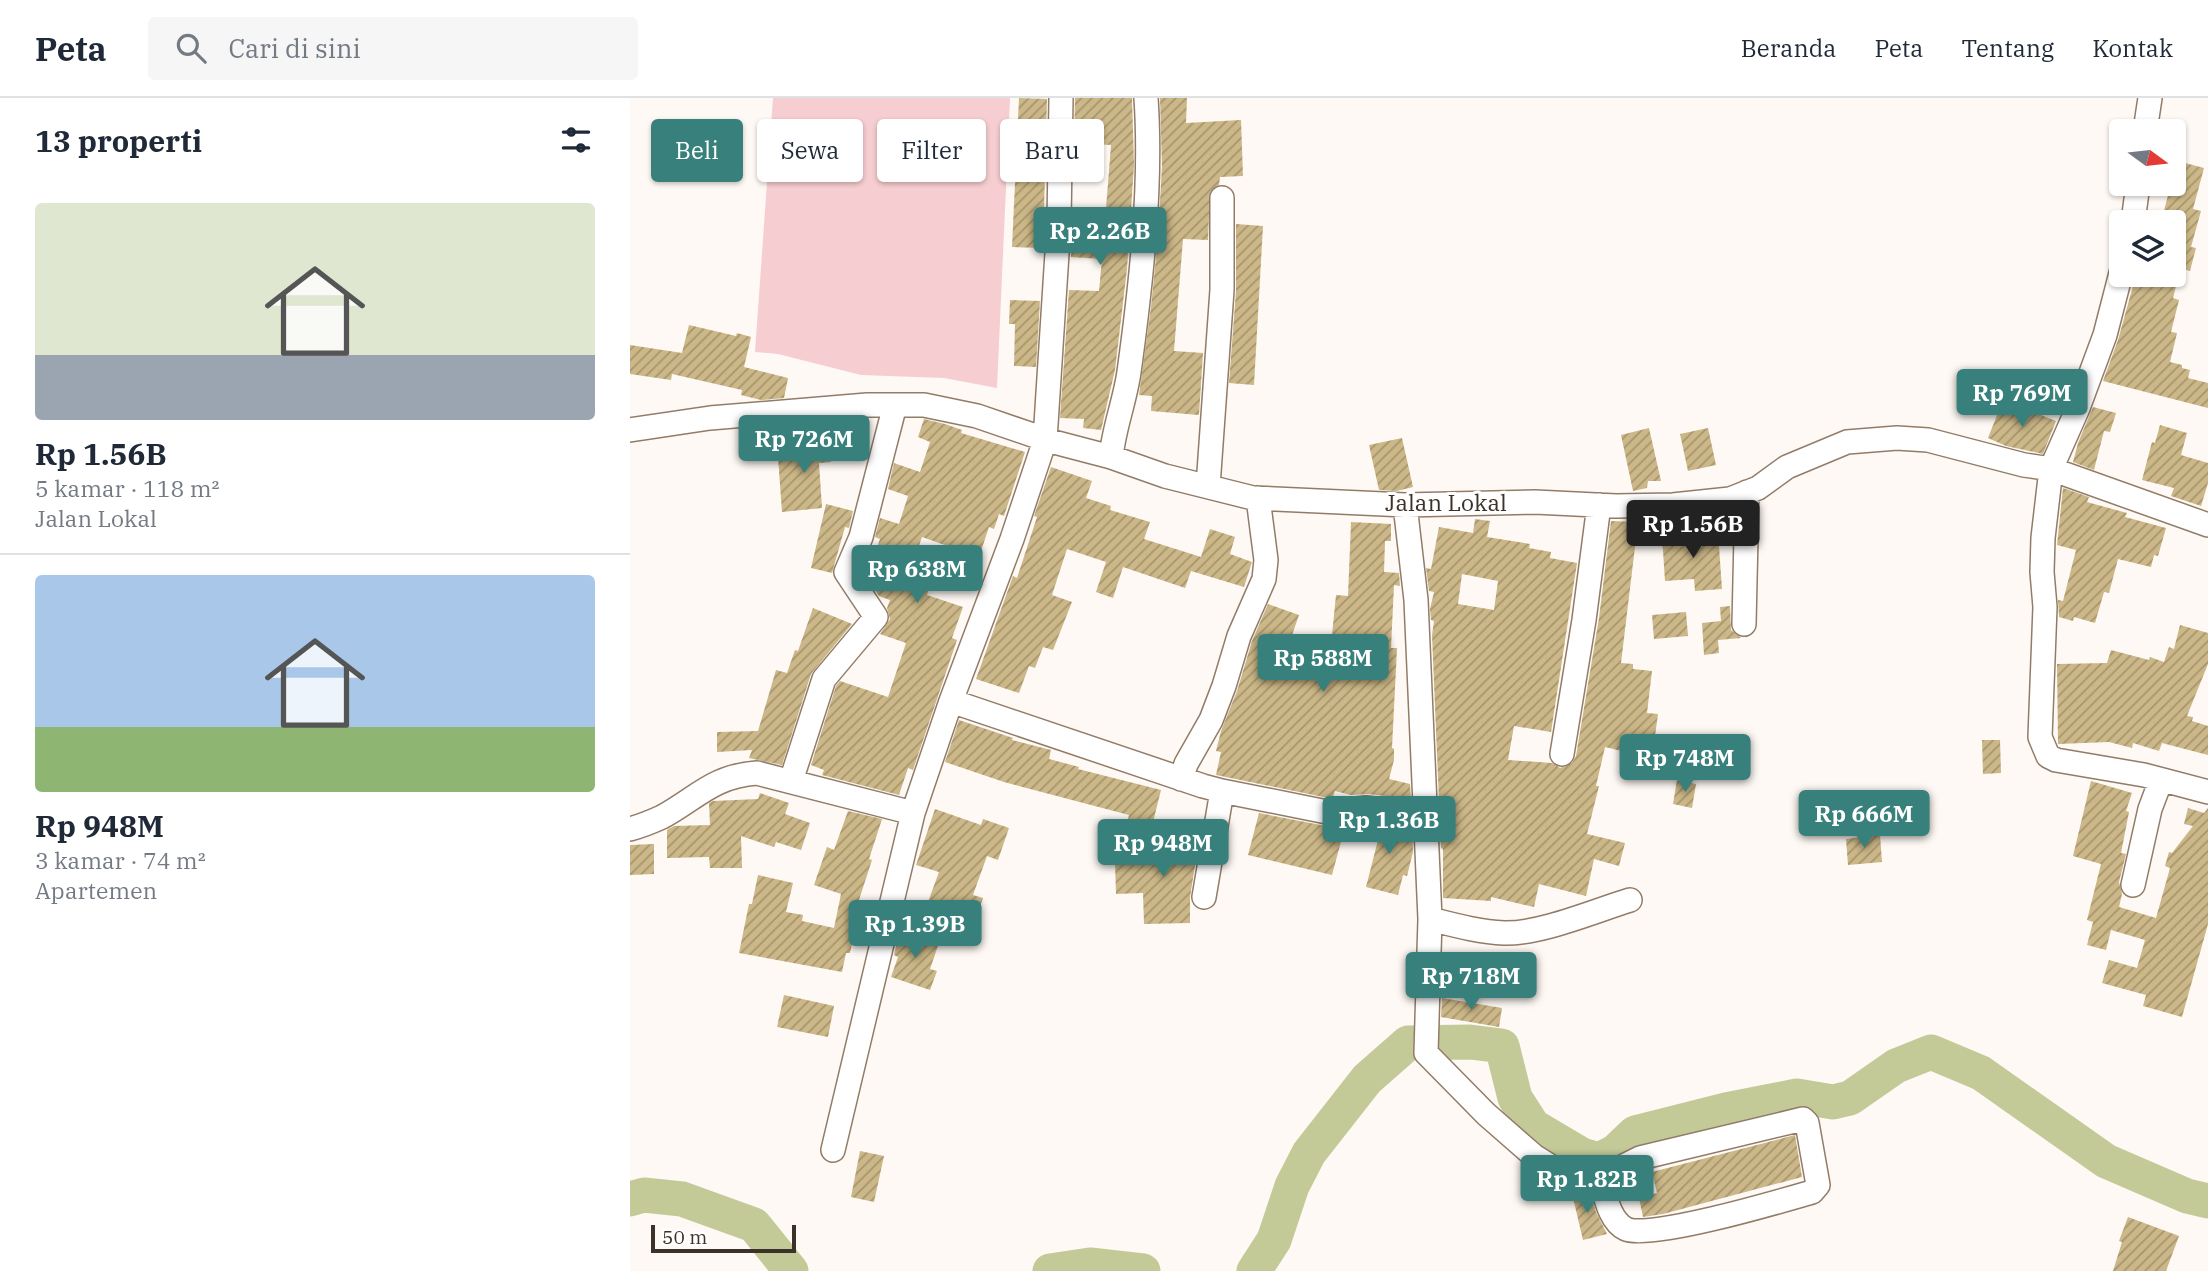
<!DOCTYPE html>
<html lang="id">
<head>
<meta charset="utf-8">
<style>
  :root { --surface:#fff; --page:#f6f6f7; --text:#1f2937; --muted:#747a83; --line:#e0e1e3; --accent:#38807c }
  body { margin:0; font-family:"IBM Plex Serif",serif; background:var(--page); color:var(--text); height:100vh; display:flex; flex-direction:column; font-size:26px; white-space:nowrap }
  * { box-sizing:border-box; margin:0 }
  p { font-size:23px; color:var(--muted) }
  .icon { flex:none; width:38px; height:38px; fill:none; stroke:currentColor; stroke-width:2; stroke-linecap:round; stroke-linejoin:round }
  .map { position:relative; flex:1; overflow:hidden }
  .details { display:flex; flex-direction:column; background:var(--surface); width:630px }
  .details>* { flex:none }
  .hud { position:absolute; left:21px; top:21px; width:665px; height:63px; display:flex; gap:14px }
  .needle { width:46px; rotate:105deg }
  .controls { position:absolute; left:1479px; top:21px; display:grid; gap:14px }
  .controls a { display:grid; place-items:center; width:77px; height:77px; border-radius:7px; background:var(--surface); box-shadow:0 2px 5px #0004; font-size:35px }
  .scale { position:absolute; left:21px; bottom:18px; width:145px; box-sizing:border-box; padding-left:7px; border:4px solid #3b3229; border-top:0; font-size:19px; line-height:24px; white-space:nowrap; color:#3b3229; -webkit-text-stroke:5px #fff; paint-order:stroke }
  .price { position:absolute; translate:-50% -60px; padding:0 16px; border-radius:7px; background:var(--accent); color:#fff; font-size:23px; line-height:46px; filter:drop-shadow(0 2px 4px #0008) }
  .price::after { content:''; position:absolute; left:50%; top:42px; width:21px; height:16px; margin-left:-10px; background:inherit; clip-path:polygon(0 0,100% 0,50% 100%) }
  .price.selected { background:#222; color:#fff }
  ul { padding:0; list-style:none }
  li { display:grid; align-content:center; gap:14px; height:371px; padding:0 35px }
  li+li { border-top:2px solid var(--line) }
  li span { display:grid; place-items:center; height:217px; border-radius:7px; color:#555 }
  li>.icon { margin-inline-start:auto }
  span .icon { width:126px; height:126px; fill:#fffc; stroke-width:1 }
  li b { font-size:30px }
  h2 { display:flex; justify-content:space-between; align-items:center; height:84px; padding:0 35px; font-size:30px }
  .pill { padding:0 24px; border-radius:7px; background:var(--surface); box-shadow:0 2px 5px #0004; font-size:24px; line-height:63px }
  .pill.selected { background:var(--accent); color:#fff }
  header { display:flex; align-items:center; gap:42px; box-sizing:border-box; height:98px; padding:0 35px; background:var(--surface); border-bottom:2px solid var(--line) }
  header strong { font-size:33px }
  nav { display:flex; gap:38px; margin-inline-start:auto; font-size:24px }
  .search { width:490px; height:63px; background:var(--page); display:flex; align-items:center; gap:18px; box-sizing:border-box; padding:0 24px; border-radius:7px; color:var(--muted); font-size:26px }
  main { display:flex; flex:1; min-height:0 }
  .map>svg:first-child { display:block }
</style>
</head>
<body>
<header>
<strong>Peta</strong>
<div class="search"><svg class="icon" aria-label="search" viewBox="0 0 24 24"><circle cx="10" cy="10" r="6"/><path d="M15 15l6 6"/></svg>Cari di sini</div>
<nav><a>Beranda</a><a>Peta</a><a>Tentang</a><a>Kontak</a></nav>
</header>
<main>
<section class="details">
<h2>13 properti<svg class="icon" aria-label="filters" viewBox="0 0 24 24"><path d="M4 7h16M4 17h16"/><circle cx="9" cy="7" r="2"/><circle cx="15" cy="17" r="2"/></svg></h2>
<ul>
<li><span style="background:linear-gradient(#dfe7d0 70%,#9aa5b1 0)"><svg class="icon" aria-label="home" viewBox="0 0 24 24"><path d="M3 11l9-7 9 7M6 9v11h12V9"/></svg></span><div><b>Rp 1.56B</b><p>5 kamar · 118 m²</p><p>Jalan Lokal</p></div></li>
<li><span style="background:linear-gradient(#a9c7e8 70%,#8fb573 0)"><svg class="icon" aria-label="home" viewBox="0 0 24 24"><path d="M3 11l9-7 9 7M6 9v11h12V9"/></svg></span><div><b>Rp 948M</b><p>3 kamar · 74 m²</p><p>Apartemen</p></div></li>
</ul>
</section>
<div class="map">
<svg width="1578" height="1173" viewBox="0 0 1578 1173">
  <defs>
    <pattern id="building-hatch" width="6" height="6" patternUnits="userSpaceOnUse" patternTransform="scale(1.75)"><rect width="6" height="6" fill="#cbb787"/><path d="M-1 1l2-2M0 6l6-6M5 7l2-2" fill="none" stroke="#a6956e"/></pattern>
  </defs>
  <rect width="100%" height="100%" fill="#fef9f4"/>
  <path fill="#f6cdd0" d="M 143,0 L 380,0 L 367,290 L 314,280 L 231,277 L 148,256 L 125,254 Z"/>
  <g fill="none" stroke-linecap="round" stroke-linejoin="round">
    <path stroke="#c3ca98" stroke-width="35" d="M 0,1101 L 14,1097 L 52,1101 L 124,1127 L 161,1173
      M 420,1173 L 460,1167 L 513,1173
      M 624,1173 L 644,1142 L 662,1088 L 679,1055 L 737,981 L 778,945 L 840,944 L 872,948 L 885,1000 L 903,1028 L 952,1057 L 969,1062 L 985,1054 L 1005,1035 L 1096,1012 L 1167,998 L 1203,1004 L 1220,1000 L 1266,968 L 1301,954 L 1351,975 L 1476,1063 L 1557,1098 L 1578,1103"/>
  </g>
  <path fill="url(#building-hatch)" fill-rule="evenodd" d="M 389,0 L 417,1 L 413,150 L 382,149 Z
    M 445,0 L 502,0 L 504,67 L 497,171 L 485,272 L 471,332 L 453,330 L 454,321 L 430,320 L 439,192 L 469,193 L 472,161 L 441,159 L 442,134 L 474,136 L 481,47 L 444,45 Z
    M 530,0 L 557,0 L 556,25 L 611,22 L 613,78 L 590,79 L 589,87 L 580,94 L 578,142 L 553,141 L 544,253 L 573,255 L 569,317 L 521,313 L 522,298 L 509,297 L 521,209 L 528,139 L 532,68 Z
    M 1544,62 L 1574,70 L 1563,111 L 1571,113 L 1561,149 L 1566,150 L 1560,173 L 1544,168 L 1544,124 L 1531,124 L 1541,86 L 1544,86 Z
    M 606,126 L 633,128 L 624,287 L 599,285 L 606,193 Z
    M 1506,177 L 1549,177 L 1543,200 L 1549,202 L 1541,234 L 1547,235 L 1540,264 L 1552,267 L 1552,270 L 1560,272 L 1558,280 L 1578,285 L 1578,310 L 1473,283 L 1488,242 Z
    M 380,202 L 410,203 L 406,269 L 384,268 L 385,226 L 379,226 Z
    M 59,227 L 106,238 L 107,235 L 121,239 L 114,269 L 158,280 L 154,300 L 131,302 L 111,297 L 112,292 L 42,276 L 41,282 L 0,276 L 0,247 L 52,255 Z
    M 1373,302 L 1426,323 L 1413,356 L 1376,348 L 1358,340 Z
    M 1463,309 L 1486,315 L 1480,334 L 1474,333 L 1464,372 L 1443,364 L 1448,345 Z
    M 294,321 L 315,326 L 332,332 L 331,335 L 395,354 L 374,418 L 369,416 L 364,431 L 359,429 L 349,459 L 292,439 L 278,479 L 300,486 L 297,497 L 333,509 L 322,540 L 327,542 L 283,672 L 278,670 L 269,697 L 192,677 L 194,672 L 181,667 L 206,588 L 210,583 L 258,599 L 276,545 L 250,536 L 260,521 L 257,510 L 260,502 L 249,498 L 241,486 L 247,468 L 241,466 L 250,441 L 245,439 L 250,420 L 269,426 L 278,398 L 258,391 L 264,365 L 290,374 L 300,344 L 288,339 Z
    M 1530,327 L 1557,335 L 1551,357 L 1578,365 L 1578,385 L 1571,408 L 1541,398 L 1544,390 L 1512,382 L 1522,344 L 1525,345 Z
    M 1019,330 L 1031,383 L 1018,383 L 1017,390 L 1003,393 L 991,337 Z
    M 1078,330 L 1086,367 L 1058,373 L 1050,336 Z
    M 198,332 L 201,364 L 189,365 L 192,410 L 152,414 L 148,359 L 181,356 L 179,334 Z
    M 772,340 L 783,389 L 767,393 L 749,392 L 739,347 Z
    M 421,369 L 462,383 L 456,400 L 481,408 L 480,412 L 520,424 L 514,441 L 571,459 L 580,431 L 605,439 L 600,456 L 622,464 L 621,467 L 614,489 L 561,473 L 555,490 L 493,469 L 483,500 L 466,494 L 476,464 L 437,451 L 422,497 L 442,504 L 423,552 L 413,549 L 405,570 L 399,568 L 389,595 L 346,581 L 383,478 L 387,480 L 407,419 L 404,418 Z
    M 1433,390 L 1459,399 L 1457,404 L 1497,415 L 1495,419 L 1536,430 L 1528,458 L 1524,457 L 1521,469 L 1488,461 L 1479,495 L 1474,494 L 1465,525 L 1444,519 L 1443,523 L 1429,519 L 1428,502 L 1433,503 L 1446,452 L 1427,447 Z
    M 196,406 L 223,413 L 219,430 L 215,429 L 202,475 L 181,470 Z
    M 845,421 L 860,423 L 857,439 L 900,446 L 899,450 L 921,454 L 920,460 L 947,465 L 921,634 L 884,628 L 878,662 L 922,665 L 930,670 L 942,665 L 946,658 L 969,520 L 981,423 L 1008,424 L 991,565 L 1003,566 L 1003,571 L 1022,573 L 1017,615 L 1028,616 L 1025,638 L 1020,660 L 975,649 L 966,688 L 969,688 L 957,736 L 995,745 L 989,768 L 964,761 L 956,798 L 909,786 L 904,809 L 861,799 L 861,803 L 813,800 L 813,751 L 811,750 L 802,537 L 804,523 L 801,522 L 800,511 L 804,494 L 799,493 L 796,470 L 801,471 L 809,429 L 843,435 ZM 832,476 L 868,483 L 864,512 L 828,506 Z
    M 721,424 L 761,426 L 761,443 L 755,443 L 754,474 L 769,475 L 770,488 L 764,487 L 761,550 L 767,550 L 762,650 L 764,651 L 764,662 L 759,681 L 780,686 L 781,701 L 738,696 L 721,697 L 705,693 L 703,699 L 698,700 L 586,677 L 591,654 L 586,653 L 591,633 L 607,593 L 622,543 L 638,506 L 669,517 L 653,563 L 698,575 L 699,547 L 701,547 L 706,497 L 718,498 Z
    M 1088,434 L 1092,491 L 1065,493 L 1064,481 L 1035,483 L 1032,438 Z
    M 1100,508 L 1101,532 L 1111,540 L 1088,542 L 1089,555 L 1074,557 L 1072,525 L 1091,523 L 1090,509 Z
    M 183,510 L 222,526 L 181,576 L 152,667 L 119,660 L 122,652 L 87,654 L 87,634 L 128,633 L 146,572 L 157,575 L 165,552 L 168,553 Z
    M 1056,514 L 1058,538 L 1024,541 L 1022,517 Z
    M 1550,527 L 1578,535 L 1578,566 L 1557,618 L 1563,619 L 1562,623 L 1578,628 L 1578,657 L 1532,645 L 1529,653 L 1503,645 L 1502,650 L 1479,644 L 1428,646 L 1427,566 L 1477,565 L 1481,552 L 1519,562 L 1520,559 L 1534,564 L 1539,549 L 1544,551 Z
    M 329,622 L 383,640 L 382,642 L 421,652 L 419,661 L 449,669 L 448,671 L 531,692 L 521,732 L 497,725 L 499,717 L 374,684 L 315,664 Z
    M 1352,642 L 1370,642 L 1371,675 L 1353,676 Z
    M 1047,682 L 1066,686 L 1062,710 L 1043,706 Z
    M 1461,683 L 1502,695 L 1496,713 L 1499,714 L 1491,755 L 1496,756 L 1489,784 L 1492,796 L 1489,809 L 1526,820 L 1540,770 L 1535,768 L 1539,754 L 1542,755 L 1563,728 L 1554,726 L 1558,710 L 1574,715 L 1578,710 L 1578,826 L 1552,919 L 1513,908 L 1516,897 L 1472,885 L 1479,862 L 1507,870 L 1515,842 L 1481,832 L 1476,852 L 1457,847 L 1463,824 L 1457,822 L 1471,766 L 1443,758 Z
    M 130,695 L 159,705 L 155,716 L 180,725 L 171,752 L 146,744 L 144,749 L 111,738 L 112,770 L 80,770 L 79,759 L 37,760 L 37,732 L 44,728 L 80,727 L 79,705 L 83,703 L 128,701 Z
    M 305,711 L 351,727 L 353,721 L 379,730 L 368,762 L 357,758 L 343,797 L 353,800 L 339,841 L 322,835 L 329,814 L 298,804 L 309,774 L 286,767 Z
    M 218,713 L 252,721 L 239,761 L 242,762 L 228,805 L 231,806 L 220,855 L 216,855 L 212,874 L 109,855 L 119,806 L 122,806 L 128,777 L 163,785 L 156,814 L 173,817 L 172,823 L 204,830 L 211,796 L 184,787 L 197,749 L 204,752 Z
    M 629,715 L 696,728 L 694,735 L 712,740 L 702,777 L 618,757 Z
    M 733,724 L 782,730 L 783,754 L 777,778 L 773,777 L 768,797 L 736,789 L 748,742 L 730,737 Z
    M 570,736 L 560,799 L 560,825 L 514,826 L 513,795 L 486,796 L 485,765 L 523,764 L 522,738 Z
    M 1250,737 L 1252,764 L 1218,767 L 1216,741 Z
    M 24,746 L 24,776 L 0,777 L 0,747 Z
    M 270,831 L 309,845 L 300,871 L 307,873 L 300,892 L 261,879 L 268,859 L 264,857 Z
    M 154,897 L 204,908 L 198,939 L 147,929 Z
    M 812,900 L 872,910 L 869,929 L 811,919 Z
    M 1165,1037 L 1172,1079 L 1033,1116 L 1013,1119 L 1009,1100 L 1027,1095 L 1022,1074 Z
    M 230,1053 L 254,1058 L 244,1104 L 221,1099 Z
    M 944,1090 L 959,1093 L 966,1114 L 977,1136 L 953,1142 L 941,1091 Z
    M 1498,1119 L 1549,1138 L 1536,1173 L 1483,1173 L 1492,1144 L 1489,1143 Z"/>
  <g fill="none" stroke-linecap="round" stroke-linejoin="round">
    <g stroke="#927c68" stroke-width="26">
      <path id="minor" d="M 1515,33 L 1520,0
        M 1503,124 L 1508,86
        M 1491,175 L 1475,237 L 1448,310 L 1421,371 L 1413,440 L 1412,474 L 1415,509 L 1410,639 L 1418,658 L 1426,662 L 1514,677 L 1578,694
        M 0,332 L 80,320 L 237,307 L 294,307 L 347,318 L 420,343 L 481,359 L 535,378 L 623,400 L 775,407 L 905,404 L 986,408 L 1043,407 L 1100,401 L 1128,390 L 1157,369 L 1217,344 L 1267,340 L 1298,342 L 1394,367 L 1421,371 L 1578,427
        M 481,359 C 484,329 495,303 499,274 C 511,187 522,88 516,0
        M 578,388 L 592,192 L 592,100
        M 775,407 L 786,502 L 800,821 C 824,827 849,834 874,835 C 911,836 964,813 1000,802
        M 1114,526 L 1117,394
        M 321,603 L 573,688 L 592,693 L 574,799
        M 932,656 L 954,522 L 969,407
        M 551,681 L 556,666 L 581,622 L 594,588 L 609,538 L 634,481 L 636,462 L 628,400
        M 161,683 L 194,581 L 246,519 L 216,474 L 231,439 L 265,307
        M 592,693 L 697,714 L 736,710 L 795,717
        M 0,731 C 11,728 21,724 32,719 C 67,700 83,678 127,675 L 283,715
        M 1503,787 L 1520,711 L 1531,682
        M 800,821 L 796,955 L 856,1016 L 904,1058 L 925,1071 L 949,1077 L 970,1080 L 1010,1060 L 1173,1021 L 1177,1025 L 1188,1087 L 1182,1094 C 1151,1103 1019,1142 996,1131 C 979,1123 975,1096 970,1080
        M 203,1052 L 283,715 L 321,603 L 382,441 L 415,342 L 429,124 L 431,0"/>
    </g>
    <use href="#minor" stroke="#fff" stroke-width="23"/>
  </g>
  <g text-anchor="middle" stroke-width="6" stroke-linejoin="round" paint-order="stroke">
    <g font-size="23" fill="#3b3229" stroke="#fff">
      <text x="816" y="413">Jalan Lokal</text>
    </g>
  </g>
</svg>
<div class="controls">
<a><svg class="needle" viewBox="-14 -14 28 28"><path d="M0-13l5 13h-10z" fill="#e53935"/><path d="M0 13l5-13h-10z" fill="#747a83"/></svg></a>
<a><svg class="icon" aria-label="layers" viewBox="0 0 24 24"><path d="M12 4l9 5-9 5-9-5zM3 14l9 5 9-5"/></svg></a>
</div>
<div class="scale">50 m</div>
<b class="price" style="left:470px;top:169px">Rp 2.26B</b>
<b class="price" style="left:1392px;top:331px">Rp 769M</b>
<b class="price" style="left:174px;top:377px">Rp 726M</b>
<b class="price selected" style="left:1063px;top:462px">Rp 1.56B</b>
<b class="price" style="left:287px;top:507px">Rp 638M</b>
<b class="price" style="left:693px;top:596px">Rp 588M</b>
<b class="price" style="left:1055px;top:696px">Rp 748M</b>
<b class="price" style="left:1234px;top:752px">Rp 666M</b>
<b class="price" style="left:759px;top:758px">Rp 1.36B</b>
<b class="price" style="left:533px;top:781px">Rp 948M</b>
<b class="price" style="left:285px;top:862px">Rp 1.39B</b>
<b class="price" style="left:841px;top:914px">Rp 718M</b>
<b class="price" style="left:957px;top:1117px">Rp 1.82B</b>
<div class="hud">
<a class="pill selected">Beli</a>
<a class="pill">Sewa</a>
<a class="pill">Filter</a>
<a class="pill">Baru</a>
</div>
</div>
</main>
</body>
</html>
